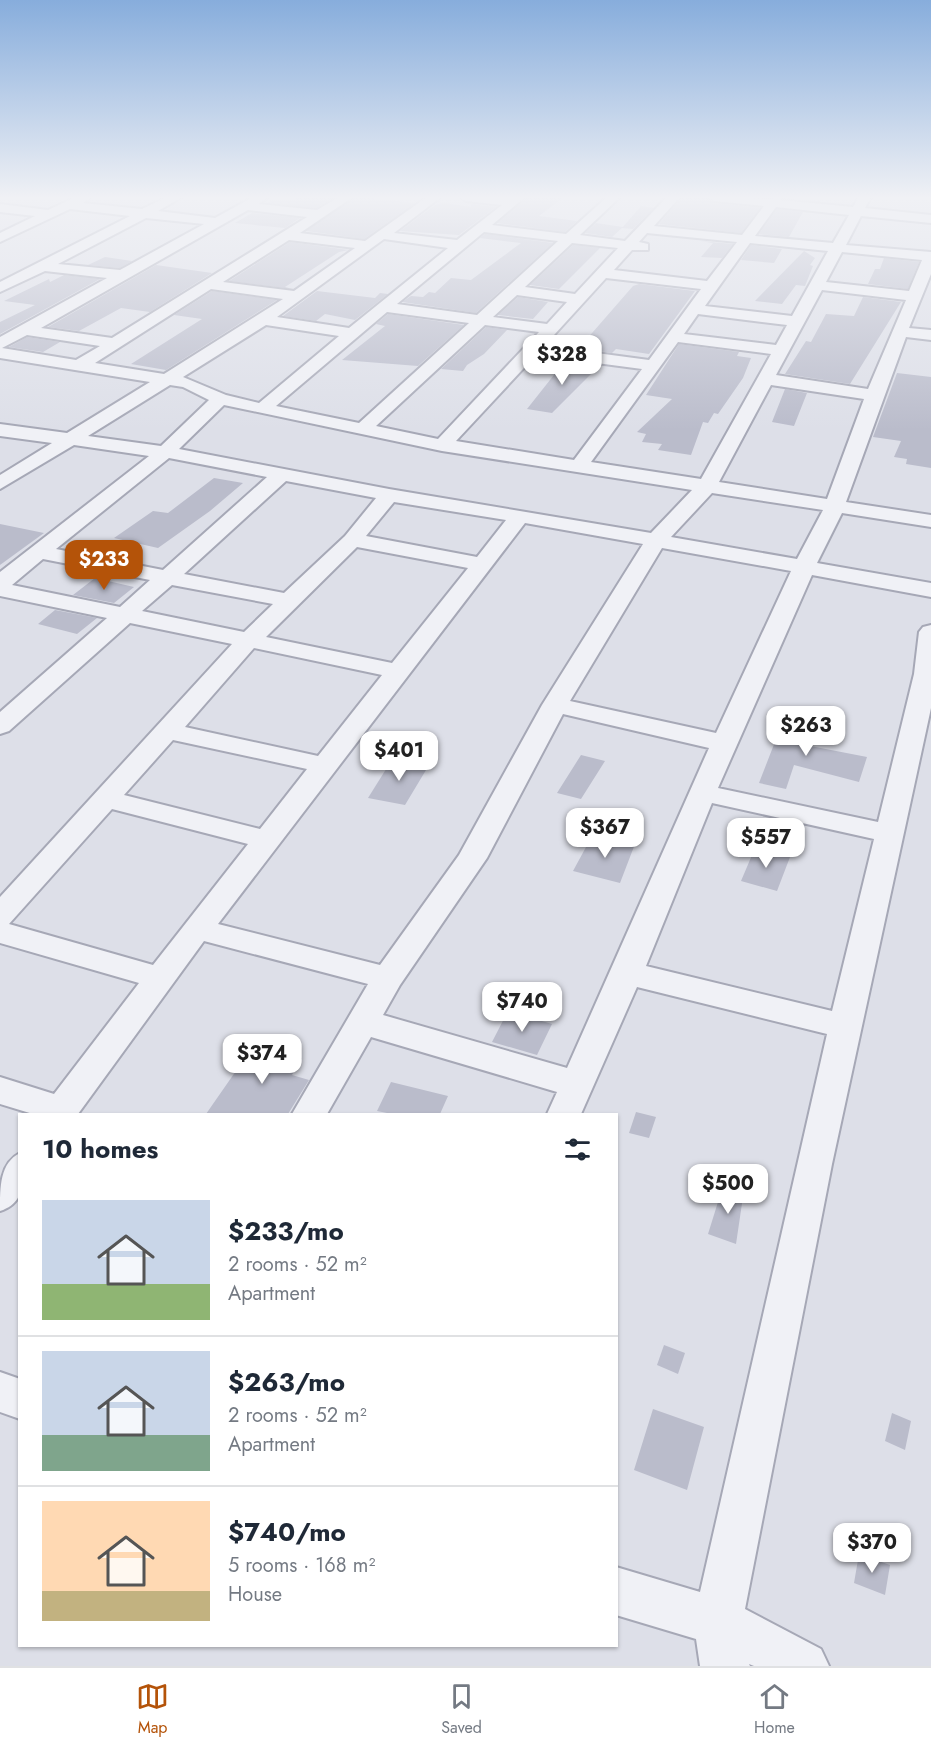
<!DOCTYPE html>
<html lang="en">
<head>
<meta charset="utf-8">
<style>
  :root { --surface:#fff; --page:#f2f2f3; --text:#1f2937; --muted:#747a83; --line:#e0e1e3; --accent:#b45309 }
  body { margin:0; font-family:Jost,sans-serif; background:var(--page); color:var(--text); height:100vh; display:flex; flex-direction:column; font-size:22px; white-space:nowrap }
  * { box-sizing:border-box; margin:0 }
  p { font-size:20px; color:var(--muted) }
  .icon { flex:none; width:33px; height:33px; fill:none; stroke:currentColor; stroke-width:2; stroke-linecap:round; stroke-linejoin:round }
  .map { position:relative; flex:1; overflow:hidden }
  .side { position:absolute; left:18px; top:1113px; width:600px; height:534px; display:flex; flex-direction:column; background:var(--surface); border-radius:0px; box-shadow:0 2px 4px #0004 }
  .side>* { flex:none }
  .price { position:absolute; translate:-50% -51px; padding:0 14px; border-radius:12px; background:#fff; color:#222; font-size:20px; line-height:39px; filter:drop-shadow(0 2px 3px #0008) }
  .price::after { content:''; position:absolute; left:50%; top:36px; width:18px; height:14px; margin-left:-9px; background:inherit; clip-path:polygon(0 0,100% 0,50% 100%) }
  .price.on { background:var(--accent); color:#fff }
  ul { padding:0; list-style:none }
  li { display:flex; align-items:center; gap:18px; height:150px; padding:0 24px }
  li+li { border-top:2px solid var(--line) }
  li span { display:grid; place-items:center; flex:none; width:168px; height:120px; border-radius:0px; color:#555 }
  li>.icon { margin-inline-start:auto }
  span .icon { width:72px; height:72px; fill:#fffc; stroke-width:1 }
  li b { font-size:26px }
  h2 { display:flex; justify-content:space-between; align-items:center; height:72px; padding:0 24px; font-size:26px }
  .tabs { display:flex; justify-content:space-around; align-items:center; height:84px; border-top:2px solid var(--line); background:var(--surface); font-size:16px; color:var(--muted) }
  .tabs a { display:grid; justify-items:center; gap:3px }
  .tabs .on { color:var(--accent) }
  .map>svg:first-child { display:block }
</style>
</head>
<body>
<div class="map">
<svg width="931" height="1666" viewBox="0 0 931 1666">
  <rect width="100%" height="100%" fill="#dddfe8"/>
  <path fill="#babccb" d="M 299,197 L 335,197 L 316,208 L 268,203 L 275,199 L 292,201 Z
    M 355,197 L 356,197 L 415,203 L 364,239 L 306,231 Z
    M 527,197 L 564,197 L 539,216 L 577,221 L 565,232 L 497,223 Z
    M 682,197 L 706,197 L 714,203 L 760,208 L 741,233 L 659,224 Z
    M 444,203 L 471,207 L 471,204 L 496,207 L 459,235 L 400,231 L 435,205 Z
    M 641,206 L 654,208 L 633,229 L 622,228 Z
    M 777,209 L 803,212 L 789,237 L 759,234 Z
    M 252,213 L 300,218 L 285,228 L 235,223 Z
    M 596,223 L 623,227 L 612,237 L 585,233 Z
    M 485,234 L 553,243 L 476,313 L 402,302 L 411,296 L 423,297 L 429,292 L 435,293 L 451,278 L 471,280 L 521,243 L 480,238 Z
    M 700,241 L 733,244 L 722,258 L 701,257 L 713,243 Z
    M 290,242 L 349,250 L 339,252 L 285,287 L 293,289 L 229,281 Z
    M 573,245 L 600,248 L 559,289 L 530,285 Z
    M 751,245 L 782,249 L 774,263 L 741,260 Z
    M 804,251 L 815,258 L 810,265 L 813,266 L 805,286 L 796,285 L 782,304 L 755,301 Z
    M 105,257 L 132,261 L 120,268 L 88,265 Z
    M 884,258 L 919,262 L 908,289 L 868,284 L 875,269 L 880,269 Z
    M 156,265 L 212,273 L 150,312 L 121,308 L 79,331 L 48,327 Z
    M 64,275 L 100,279 L 0,334 L 0,322 L 35,305 L 4,301 L 49,279 L 50,282 Z
    M 639,284 L 695,291 L 649,354 L 616,349 L 612,353 L 579,348 L 633,286 Z
    M 212,291 L 277,300 L 166,370 L 131,364 L 202,319 L 174,315 Z
    M 317,291 L 375,298 L 380,293 L 388,294 L 355,320 L 325,314 L 316,321 L 283,316 Z
    M 518,297 L 548,302 L 533,319 L 498,315 Z
    M 863,297 L 901,302 L 850,384 L 785,374 L 806,341 L 811,342 L 826,314 L 854,316 Z
    M 388,314 L 464,325 L 418,366 L 342,360 L 385,326 L 376,324 Z
    M 486,327 L 507,330 L 484,354 L 467,365 L 463,371 L 441,369 Z
    M 27,337 L 60,342 L 43,352 L 9,347 Z
    M 679,344 L 739,352 L 737,356 L 751,358 L 743,378 L 718,414 L 714,413 L 708,423 L 703,422 L 691,455 L 658,450 L 662,444 L 642,442 L 646,434 L 637,432 L 672,399 L 646,395 Z
    M 565,361 L 599,366 L 552,413 L 527,409 Z
    M 897,373 L 931,377 L 931,468 L 906,464 L 907,459 L 894,457 L 901,441 L 873,437 Z
    M 785,389 L 807,393 L 794,426 L 772,422 Z
    M 214,478 L 243,483 L 210,511 L 158,548 L 114,538 L 153,511 L 168,513 Z
    M 0,524 L 44,533 L 0,565 Z
    M 95,578 L 134,587 L 114,603 L 73,595 Z
    M 55,610 L 97,618 L 77,634 L 38,624 Z
    M 785,716 L 808,720 L 800,744 L 867,757 L 859,782 L 794,765 L 786,789 L 759,783 Z
    M 581,755 L 605,761 L 581,799 L 557,793 Z
    M 393,758 L 429,765 L 405,805 L 368,798 Z
    M 592,836 L 635,844 L 620,883 L 573,871 Z
    M 755,848 L 790,857 L 777,891 L 741,881 Z
    M 508,1011 L 552,1024 L 537,1055 L 492,1042 Z
    M 254,1045 L 302,1058 L 292,1075 L 309,1080 L 288,1114 L 206,1114 Z
    M 391,1082 L 448,1096 L 440,1114 L 392,1114 L 377,1111 Z
    M 636,1112 L 656,1117 L 649,1138 L 629,1133 Z
    M 723,1186 L 744,1190 L 736,1244 L 708,1234 Z
    M 664,1345 L 685,1353 L 678,1374 L 657,1365 Z
    M 653,1409 L 704,1427 L 687,1490 L 634,1470 Z
    M 892,1413 L 911,1421 L 905,1450 L 885,1441 Z
    M 859,1554 L 890,1565 L 885,1595 L 854,1583 Z"/>
  <g fill="none" stroke-linecap="round" stroke-linejoin="round">
    <g stroke="#a6a8b6" stroke-width="4">
      <path id="minor" d="M 76,197 L 91,197 L 83,203 L 142,209 L 167,197 L 182,197 L 158,211 L 215,218 L 253,197 L 268,197 L 259,204 L 317,210 L 339,197 L 353,197 L 300,233 L 365,241 L 427,197 L 441,197 L 394,233 L 457,240 L 502,205 L 466,201 L 460,197 L 525,197 L 492,225 L 566,234 L 607,197 L 620,197 L 580,235 L 625,241 L 667,197 L 680,197 L 654,226 L 742,235 L 764,206 L 714,201 L 708,197 L 769,199 L 783,197 L 781,200 L 853,207 L 859,197 L 871,197 L 865,208 L 931,215 L 931,223 L 861,216 L 846,245 L 931,252 L 931,274 L 909,328 L 931,330 L 931,340 L 906,337 L 846,502 L 931,515 L 931,527 L 842,513 L 817,563 L 931,583 L 931,597 L 812,575 L 718,788 L 878,822 L 914,674 L 919,632 L 923,627 L 931,625 L 931,708 L 832,1164 L 745,1609 L 821,1649 L 829,1666 L 754,1666 L 749,1664 L 750,1666 L 700,1666 L 696,1639 L 616,1615 L 616,1567 L 700,1592 L 827,1034 L 637,987 L 581,1114 L 547,1114 L 557,1092 L 371,1037 L 327,1114 L 292,1114 L 368,984 L 204,941 L 78,1114 L 33,1114 L 0,1104 L 0,1077 L 54,1094 L 139,983 L 0,943 L 0,897 L 232,644 L 130,623 L 9,731 L 0,734 L 0,712 L 107,618 L 0,596 L 0,572 L 149,456 L 74,445 L 0,489 L 0,475 L 52,443 L 0,436 L 0,424 L 67,433 L 150,382 L 0,358 L 0,337 L 107,278 L 45,271 L 0,292 L 0,282 L 130,216 L 70,209 L 0,242 L 0,233 L 35,216 L 0,212 L 0,204 L 48,210 ZM 776,207 L 849,215 L 833,243 L 755,236 ZM 248,210 L 307,217 L 112,338 L 41,328 ZM 146,218 L 204,224 L 120,270 L 58,264 ZM 484,232 L 558,241 L 477,315 L 397,304 ZM 647,233 L 737,242 L 707,281 L 614,270 L 632,250 L 648,250 L 648,244 L 639,242 ZM 384,239 L 448,248 L 349,328 L 277,317 ZM 289,240 L 355,248 L 294,291 L 223,282 ZM 572,243 L 618,248 L 575,294 L 525,287 ZM 750,243 L 828,251 L 792,316 L 705,306 ZM 842,252 L 922,260 L 909,291 L 826,282 ZM 606,278 L 701,289 L 649,360 L 544,346 ZM 211,289 L 283,299 L 164,374 L 95,363 ZM 822,290 L 906,300 L 868,389 L 776,375 ZM 517,295 L 567,302 L 547,324 L 493,317 ZM 387,312 L 469,323 L 359,423 L 276,406 ZM 698,314 L 787,325 L 776,345 L 684,334 ZM 266,325 L 339,336 L 259,403 L 226,395 L 183,377 ZM 485,325 L 539,332 L 438,439 L 376,426 ZM 27,335 L 100,346 L 76,360 L 2,348 ZM 678,342 L 771,354 L 701,479 L 591,462 ZM 536,355 L 642,369 L 574,460 L 456,441 ZM 170,385 L 183,387 L 209,400 L 161,446 L 88,436 ZM 771,385 L 864,399 L 827,499 L 719,482 ZM 224,405 L 442,451 L 692,490 L 651,533 L 389,489 L 179,449 ZM 169,458 L 267,477 L 163,570 L 56,549 ZM 286,481 L 376,498 L 345,536 L 284,593 L 184,574 ZM 712,493 L 823,510 L 797,559 L 671,537 ZM 394,502 L 506,520 L 477,557 L 366,536 ZM 525,523 L 643,544 L 542,705 L 459,855 L 380,965 L 218,924 ZM 357,547 L 468,568 L 392,663 L 266,637 ZM 662,548 L 791,571 L 716,733 L 570,701 ZM 43,559 L 150,580 L 120,607 L 12,585 ZM 172,585 L 273,604 L 244,632 L 142,611 ZM 254,648 L 382,675 L 318,756 L 185,727 ZM 563,714 L 709,748 L 567,1068 L 383,1015 L 400,985 L 487,858 ZM 173,740 L 307,769 L 260,829 L 124,795 ZM 712,803 L 874,839 L 832,1011 L 646,966 ZM 112,809 L 248,844 L 153,965 L 9,924 Z
        M 20,1153 C 20,1179 29,1201 0,1211 C 0,1186 0,1163 20,1153 Z
        M 0,1372 L 20,1379 L 20,1419 L 0,1412 Z"/>
    </g>
    <use href="#minor" fill="#f0f1f6" fill-rule="evenodd"/>
  </g>
  <linearGradient id="sky" x2="0" y2="1"><stop stop-color="#87addc"/><stop offset="0.46" stop-color="#f0f1f5"/><stop offset="1" stop-color="#f0f1f5" stop-opacity="0"/></linearGradient>
  <rect width="931" height="430" fill="url(#sky)"/>
</svg>
<b class="price" style="left:562px;top:386px">$328</b>
<b class="price on" style="left:104px;top:591px">$233</b>
<b class="price" style="left:806px;top:757px">$263</b>
<b class="price" style="left:399px;top:782px">$401</b>
<b class="price" style="left:605px;top:859px">$367</b>
<b class="price" style="left:766px;top:869px">$557</b>
<b class="price" style="left:522px;top:1033px">$740</b>
<b class="price" style="left:262px;top:1085px">$374</b>
<b class="price" style="left:728px;top:1215px">$500</b>
<b class="price" style="left:872px;top:1574px">$370</b>
<section class="side">
<h2>10 homes<svg class="icon" aria-label="filters" viewBox="0 0 24 24"><path d="M4 7h16M4 17h16"/><circle cx="9" cy="7" r="2"/><circle cx="15" cy="17" r="2"/></svg></h2>
<ul>
<li><span style="background:linear-gradient(#c9d6e8 70%,#8fb573 0)"><svg class="icon" aria-label="home" viewBox="0 0 24 24"><path d="M3 11l9-7 9 7M6 9v11h12V9"/></svg></span><div><b>$233/mo</b><p>2 rooms · 52 m²</p><p>Apartment</p></div></li>
<li><span style="background:linear-gradient(#c9d6e8 70%,#7fa58c 0)"><svg class="icon" aria-label="home" viewBox="0 0 24 24"><path d="M3 11l9-7 9 7M6 9v11h12V9"/></svg></span><div><b>$263/mo</b><p>2 rooms · 52 m²</p><p>Apartment</p></div></li>
<li><span style="background:linear-gradient(#ffd9b3 75%,#c2b280 0)"><svg class="icon" aria-label="home" viewBox="0 0 24 24"><path d="M3 11l9-7 9 7M6 9v11h12V9"/></svg></span><div><b>$740/mo</b><p>5 rooms · 168 m²</p><p>House</p></div></li>
</ul>
</section>
</div>
<nav class="tabs">
<a class="on"><svg class="icon" aria-label="map" viewBox="0 0 24 24"><path d="M3 6l6-2 6 2 6-2v14l-6 2-6-2-6 2zM9 4v14M15 6v14"/></svg>Map</a>
<a><svg class="icon" aria-label="saved" viewBox="0 0 24 24"><path d="M7 4h10v16l-5-4-5 4z"/></svg>Saved</a>
<a><svg class="icon" aria-label="home" viewBox="0 0 24 24"><path d="M3 11l9-7 9 7M6 9v11h12V9"/></svg>Home</a>
</nav>
</body>
</html>
